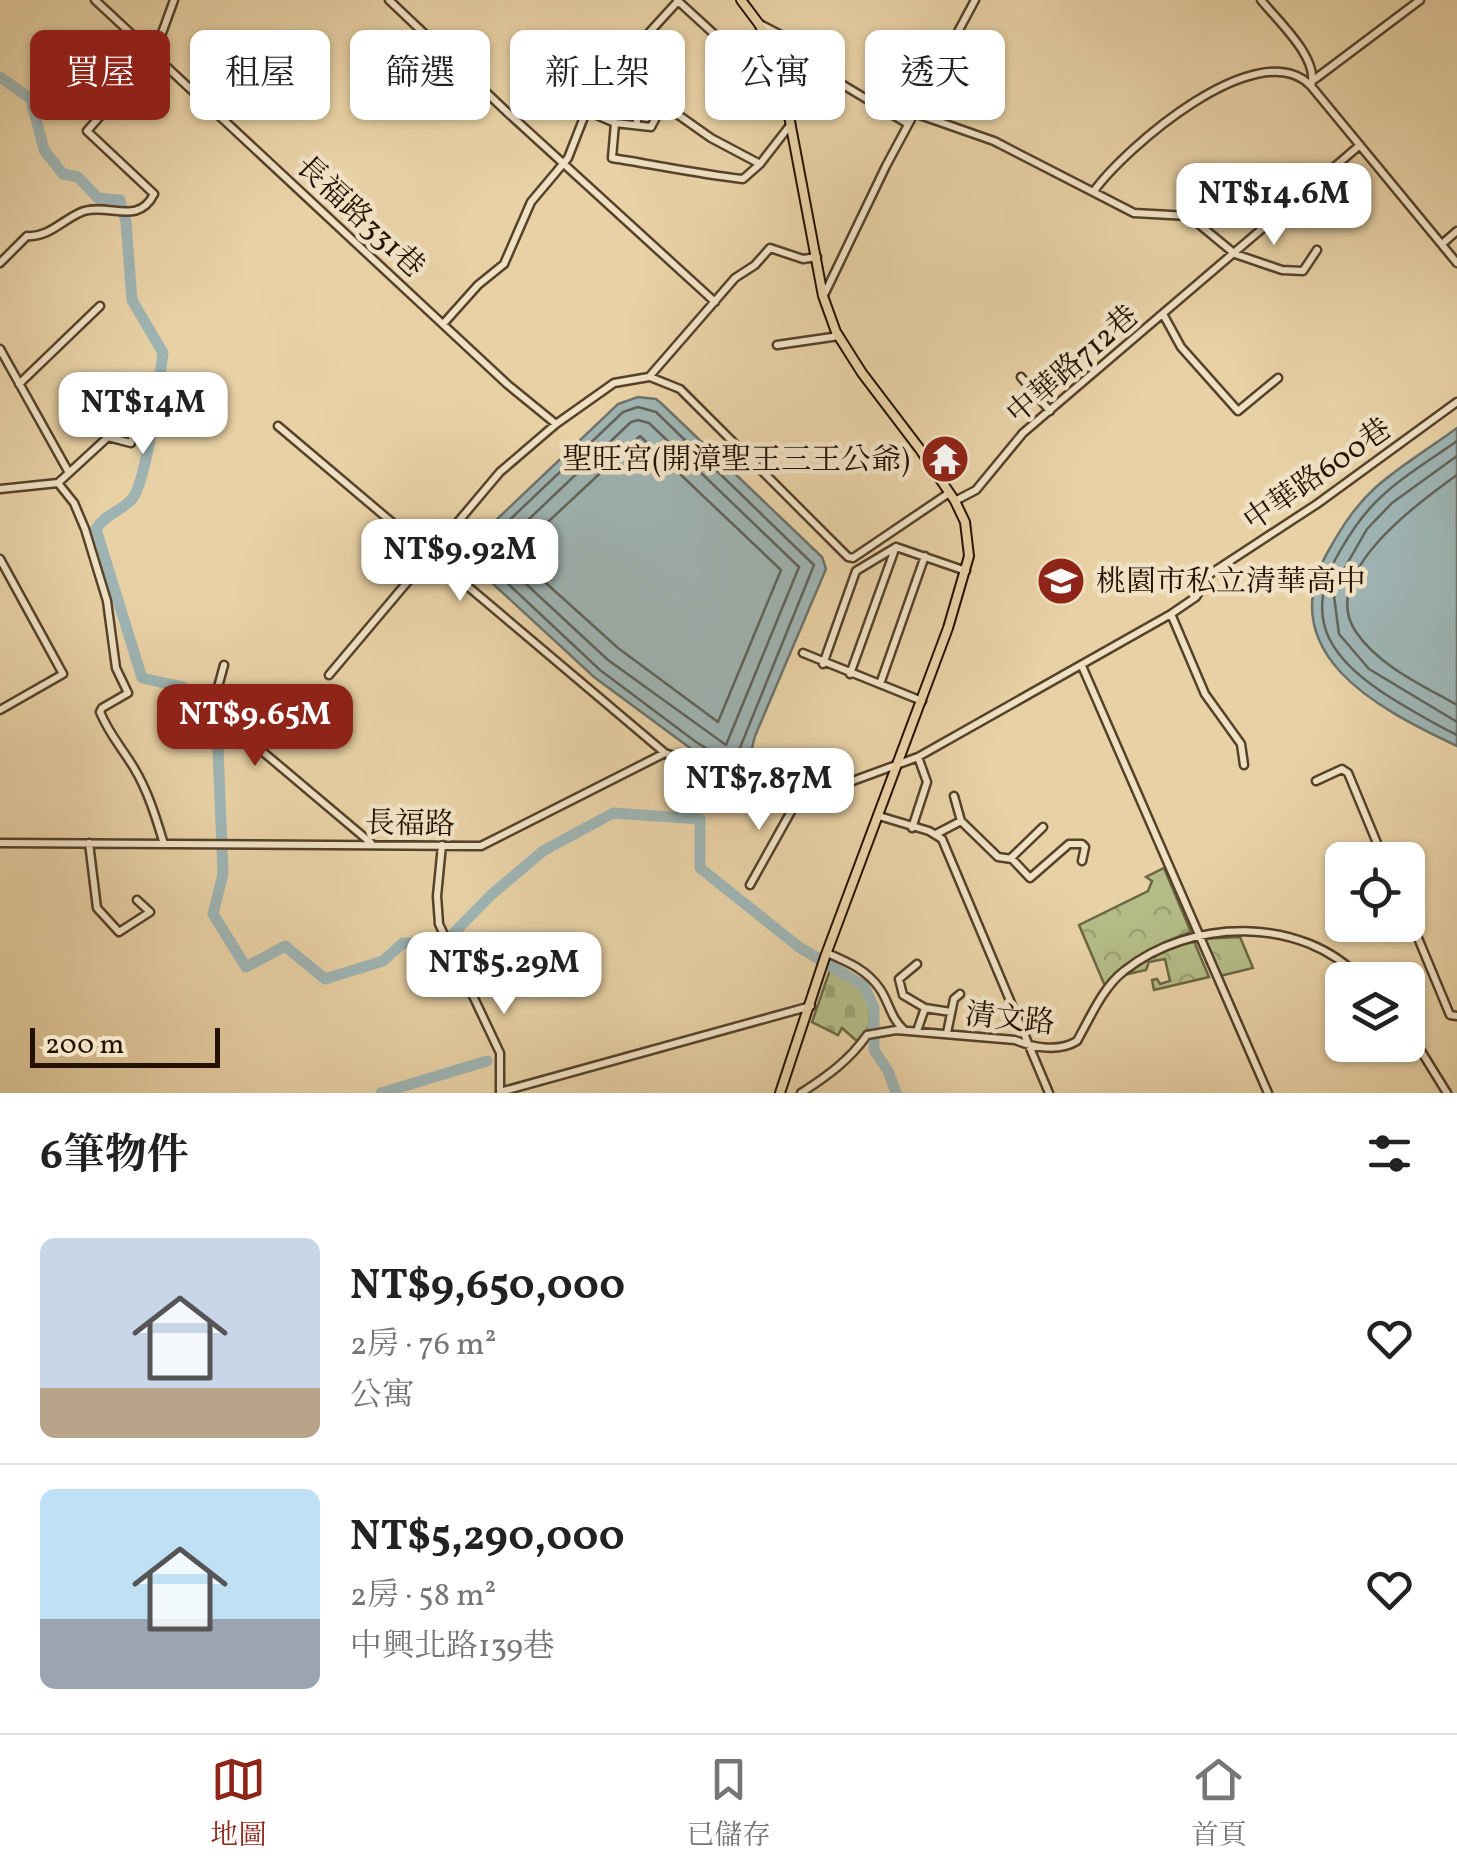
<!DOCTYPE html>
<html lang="zh-TW">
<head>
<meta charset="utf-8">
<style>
  :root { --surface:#fff; --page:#f2f2f2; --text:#222; --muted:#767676; --line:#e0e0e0; --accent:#8f2418 }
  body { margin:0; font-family:Vollkorn,"Noto Serif TC",serif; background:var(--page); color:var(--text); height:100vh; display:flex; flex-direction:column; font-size:38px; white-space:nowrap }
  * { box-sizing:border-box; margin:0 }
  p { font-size:32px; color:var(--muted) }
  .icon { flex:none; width:55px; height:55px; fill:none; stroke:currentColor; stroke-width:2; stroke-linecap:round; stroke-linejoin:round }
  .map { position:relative; height:1093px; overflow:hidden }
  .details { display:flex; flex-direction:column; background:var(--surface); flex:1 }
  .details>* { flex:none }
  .guide { position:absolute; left:30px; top:30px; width:1398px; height:90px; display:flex; gap:20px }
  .buttons { position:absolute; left:1325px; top:842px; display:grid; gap:20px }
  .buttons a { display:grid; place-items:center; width:100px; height:100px; border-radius:15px; background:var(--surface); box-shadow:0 2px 8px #0004; font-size:50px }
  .scale { position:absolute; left:30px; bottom:25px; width:190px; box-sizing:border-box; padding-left:10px; border:5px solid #241200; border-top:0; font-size:28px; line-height:35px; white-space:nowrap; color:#241200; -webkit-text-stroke:8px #f0e1c4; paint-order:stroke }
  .price { position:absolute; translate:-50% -85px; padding:0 22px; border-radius:20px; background:#fff; color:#222; font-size:32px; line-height:65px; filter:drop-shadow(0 2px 5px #0008) }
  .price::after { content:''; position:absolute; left:50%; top:60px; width:30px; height:22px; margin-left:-15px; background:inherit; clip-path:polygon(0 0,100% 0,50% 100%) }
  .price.active { background:var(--accent); color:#fff }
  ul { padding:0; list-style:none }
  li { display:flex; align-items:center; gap:30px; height:250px; padding:0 40px }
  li+li { border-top:2px solid var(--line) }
  li span { display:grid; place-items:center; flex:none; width:280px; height:200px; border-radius:15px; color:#555 }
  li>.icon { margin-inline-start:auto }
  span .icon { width:120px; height:120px; fill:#fffc; stroke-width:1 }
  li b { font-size:42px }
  h2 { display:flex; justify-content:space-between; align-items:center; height:120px; padding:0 40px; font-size:42px }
  .chip { padding:0 35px; border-radius:15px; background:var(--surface); box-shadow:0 2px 8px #0004; font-size:35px; line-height:90px }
  .chip.active { background:var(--accent); color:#fff }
  .tabs { display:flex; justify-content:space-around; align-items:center; height:140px; border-top:2px solid var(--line); background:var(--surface); font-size:28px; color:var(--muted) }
  .tabs a { display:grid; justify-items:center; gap:5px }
  .tabs .active { color:var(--accent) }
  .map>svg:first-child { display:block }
</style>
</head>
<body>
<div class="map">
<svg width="1457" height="1093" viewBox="0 0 1457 1093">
  <defs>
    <pattern id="forest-crowns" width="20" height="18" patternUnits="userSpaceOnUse" patternTransform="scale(2.5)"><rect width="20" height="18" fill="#b4bc87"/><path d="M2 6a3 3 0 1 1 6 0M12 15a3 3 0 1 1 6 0" fill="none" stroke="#9ba173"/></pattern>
    <pattern id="cemetery-stones" width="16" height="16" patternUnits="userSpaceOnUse" patternTransform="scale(2.5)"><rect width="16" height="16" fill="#b4bc87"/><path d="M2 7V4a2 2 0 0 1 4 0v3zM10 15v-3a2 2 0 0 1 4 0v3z" fill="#9ba173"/></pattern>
  </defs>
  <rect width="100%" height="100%" fill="#e8d1a5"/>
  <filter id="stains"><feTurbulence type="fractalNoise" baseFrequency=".002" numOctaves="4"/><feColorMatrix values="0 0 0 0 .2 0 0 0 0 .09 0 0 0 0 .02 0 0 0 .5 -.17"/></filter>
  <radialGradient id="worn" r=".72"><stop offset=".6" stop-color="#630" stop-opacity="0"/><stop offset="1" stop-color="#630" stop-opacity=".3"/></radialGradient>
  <path fill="url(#forest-crowns)" stroke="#6c6744" stroke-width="2.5" d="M 1164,868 L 1191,932 C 1156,944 1130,958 1105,986 L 1079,925 L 1148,891 L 1152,881 L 1146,877 Z
    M 1240,937 L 1253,968 L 1216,977 L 1200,939 Z
    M 1193,939 L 1209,977 L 1154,990 L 1152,980 L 1157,979 L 1160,984 L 1170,981 L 1165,959 L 1149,962 L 1146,970 L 1124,975 L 1160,951 Z"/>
  <path fill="url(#cemetery-stones)" stroke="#6c6744" stroke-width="2.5" d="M 830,970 L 856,983 L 870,998 L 870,1032 L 858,1042 L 842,1028 L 838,1035 L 812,1022 Z"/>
  <path fill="#9eb4b3" stroke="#6d736b" stroke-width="2.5" d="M 638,397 L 656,399 L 662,404 L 822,557 L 826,569 L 755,736 L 743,783 L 736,782 L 594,677 L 478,570 C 473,548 477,540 492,524 L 618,404 Z
    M 1457,428 L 1457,746 C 1376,708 1269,652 1330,548 C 1343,525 1356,505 1376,487 C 1401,465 1430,448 1457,428 Z"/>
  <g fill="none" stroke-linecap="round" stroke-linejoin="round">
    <path stroke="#61635a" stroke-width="2.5" d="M 638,407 L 656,412 L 814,565 L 733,765 L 696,742 L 600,670 L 487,564 L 486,546 L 499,530 L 623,412 Z
      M 638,420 L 649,423 L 799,567 L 726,745 L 608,660 L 498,558 L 498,551 L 508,539 L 631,422 Z
      M 640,436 L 781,570 L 718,722 L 618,648 L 516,556 L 519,549 Z
      M 1457,441 C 1432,459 1404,475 1382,496 C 1364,512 1352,530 1340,551 C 1298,622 1335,664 1396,701 C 1416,713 1436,725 1457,735
      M 1457,456 L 1392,503 L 1367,529 L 1340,576 L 1334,596 L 1339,634 L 1369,669 L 1457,722
      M 1457,475 C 1419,502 1317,575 1356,632 C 1379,666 1422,685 1457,705"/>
    <path stroke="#9eb4b3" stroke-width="11" d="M 0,77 L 31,99 L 44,150 L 63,174 L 78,177 L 98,198 L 120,200 L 126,222 L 132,300 L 163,353 C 159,380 147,482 132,499 C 122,511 105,514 96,529 L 142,678 L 183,687 L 191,728 L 207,734 L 218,748 L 223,874 L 213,914 L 246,967 L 285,946 L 325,979 L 383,961 L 403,943 L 444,943 L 491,895 L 543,851 L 613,813 L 700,819 L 700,868 L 799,947 L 864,986 L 874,1008 L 874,1050 L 888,1071 L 896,1093
      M 381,1093 L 487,1061"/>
    <g stroke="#554229" stroke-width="11">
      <path id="minor" d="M 95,0 L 154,55 L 174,0
        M 389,0 L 508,113 L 715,302
        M 677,0 L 786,100
        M 1261,0 C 1278,21 1320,59 1311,86 L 1457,263
        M 760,24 L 781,35 L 820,71 L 908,124
        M 1315,79 L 1420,0
        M 585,110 L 615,123 L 651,127 L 660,110 L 667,107 L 711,138 L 760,164
        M 914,113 L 994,141 L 1134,213 L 1189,216 L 1235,254 L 1282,270 L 1303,271 L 1317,250
        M 615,123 L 612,158 C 656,165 698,174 743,179 L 760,164 L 791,124
        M 636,125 L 646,83
        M 1094,191 C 1125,148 1257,33 1310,85
        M 1442,244 L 1457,231
        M 0,263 L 27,236 C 49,238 64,218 84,211 C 110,203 138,226 154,194 L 87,131 L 154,55 L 507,384 L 556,424
        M 824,295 L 886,166 L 975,0
        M 1163,314 L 1181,347 L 1238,411 L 1278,378
        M 444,323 L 478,285 L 504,264 L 531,202 L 568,158 L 593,94 L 679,0
        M 777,345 L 839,336
        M 0,349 L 68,471
        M 650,377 L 680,389 L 848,557 L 853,558 L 949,493
        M 1021,377 L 1050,411
        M 19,384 L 100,306
        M 278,426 L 665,753
        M 58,483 L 74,503 L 85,529 L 107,601 L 116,668 L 128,693 L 102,708 L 100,712 C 109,734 122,748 134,768 C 148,791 156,818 164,844
        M 58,483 L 108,437 L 131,443 L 135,422 L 121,418
        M 0,489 L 58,483
        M 955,501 L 976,490 L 1023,433 L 1360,145
        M 896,547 L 966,571
        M 0,559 L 63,674 L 0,710
        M 1171,614 L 1205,694 L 1241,744 L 1244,765
        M 803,653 L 922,701
        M 823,664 L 856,571 L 896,547
        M 224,665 L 212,709 L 371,843
        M 1082,666 L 1268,1093
        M 850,674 L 895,549
        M 329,675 L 500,472 L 556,424 L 614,383 L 649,377 L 735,278 L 755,265 L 770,248 L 803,259 L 817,257
        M 880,684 L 925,556
        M 1316,781 L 1342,769 L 1348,773 L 1384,860
        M 954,796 L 961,821
        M 879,816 L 929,831 L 942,839 L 1049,1093
        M 912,828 L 927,782 L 918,757
        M 936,834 L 961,821 L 998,857 L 1012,859 L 1030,878 L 1069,844 L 1082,844 L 1085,847 L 1082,861
        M 0,843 L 481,846 L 665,753 L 682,759 L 725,791 L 748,799 L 768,803 L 817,794 L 918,757 L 1171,614 L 1196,597 L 1210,574 L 1317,504 L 1457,402
        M 89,843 L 97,908 L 119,932 L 150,912 L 137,900
        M 442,845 L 437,896 L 439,924 L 500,1053 L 500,1092
        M 1011,858 L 1043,827
        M 750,885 L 798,799
        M 1408,914 L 1450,1015 L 1457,1016
        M 827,953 C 848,962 867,970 880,989 C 890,1004 890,1017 904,1030
        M 917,964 L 899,979 L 903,995 L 925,1008 L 951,1012
        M 1408,1030 L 1447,1093
        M 917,1031 L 925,1008
        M 947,1033 L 954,999 L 960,994
        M 500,1092 L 811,1006
        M 801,1093 C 826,1077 850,1060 867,1035 L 896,1030 L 1015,1040 C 1034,1048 1059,1052 1077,1041 C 1090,1018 1103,987 1124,971 C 1190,918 1303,915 1362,980"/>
    </g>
    <g stroke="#241200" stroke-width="12">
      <path id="major" d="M 741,0 L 759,24 L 779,63 L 823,296 L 836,332 L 862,373 L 919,448 L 955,501 L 965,522 L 969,556 L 948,628 L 825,957 L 780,1093"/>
    </g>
    <use href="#minor" stroke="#f0e1c4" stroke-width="6"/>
    <use href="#major" stroke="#e8d1a5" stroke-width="8"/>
  </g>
  <defs>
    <g id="temple-disc" transform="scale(2.5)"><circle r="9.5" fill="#8f2418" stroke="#f0e1c4"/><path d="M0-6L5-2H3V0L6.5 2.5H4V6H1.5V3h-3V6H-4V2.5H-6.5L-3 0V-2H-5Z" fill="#fff"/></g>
    <g id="school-disc" transform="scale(2.5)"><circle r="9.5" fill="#8f2418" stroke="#f0e1c4"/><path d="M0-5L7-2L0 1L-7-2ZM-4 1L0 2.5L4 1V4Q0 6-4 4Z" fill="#fff"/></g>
  </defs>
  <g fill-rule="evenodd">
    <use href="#temple-disc" x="945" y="459"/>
    <use href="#school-disc" x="1061" y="581"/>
  </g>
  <g text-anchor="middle" stroke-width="9" stroke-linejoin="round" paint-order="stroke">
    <g font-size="30" fill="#241200" stroke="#f0e1c4">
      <text transform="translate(361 216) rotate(43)" y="10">長福路331巷</text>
      <text transform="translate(1072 364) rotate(-41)" y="10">中華路712巷</text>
      <text transform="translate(1317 474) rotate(-35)" y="10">中華路600巷</text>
      <text transform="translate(410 823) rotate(1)" y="10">長福路</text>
      <text transform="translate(1010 1018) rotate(6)" y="10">清文路</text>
    </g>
    <g font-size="30" fill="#241200" stroke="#f0e1c4" text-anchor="end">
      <text x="910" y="469">聖旺宮(開漳聖王三王公爺)</text>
      <text x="1096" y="591" text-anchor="start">桃園市私立清華高中</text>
    </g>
  </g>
  <rect width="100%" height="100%" filter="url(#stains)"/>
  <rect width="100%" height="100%" fill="url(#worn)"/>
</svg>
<div class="buttons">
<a><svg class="icon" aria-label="locate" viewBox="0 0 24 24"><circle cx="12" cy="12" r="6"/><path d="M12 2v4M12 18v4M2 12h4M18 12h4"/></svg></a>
<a><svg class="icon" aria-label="layers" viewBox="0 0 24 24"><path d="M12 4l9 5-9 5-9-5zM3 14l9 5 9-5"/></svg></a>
</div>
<div class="scale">200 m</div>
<b class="price" style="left:1274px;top:248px">NT$14.6M</b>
<b class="price" style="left:143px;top:457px">NT$14M</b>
<b class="price" style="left:460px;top:604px">NT$9.92M</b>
<b class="price active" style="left:255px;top:769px">NT$9.65M</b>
<b class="price" style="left:759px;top:833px">NT$7.87M</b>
<b class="price" style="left:504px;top:1017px">NT$5.29M</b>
<div class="guide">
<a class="chip active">買屋</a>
<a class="chip">租屋</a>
<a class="chip">篩選</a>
<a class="chip">新上架</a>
<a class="chip">公寓</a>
<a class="chip">透天</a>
</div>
</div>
<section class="details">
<h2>6筆物件<svg class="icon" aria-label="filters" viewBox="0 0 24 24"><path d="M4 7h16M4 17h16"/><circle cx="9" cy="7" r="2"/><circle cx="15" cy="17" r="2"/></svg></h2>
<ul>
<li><span style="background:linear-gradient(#c9d6e8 75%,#b9a48a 0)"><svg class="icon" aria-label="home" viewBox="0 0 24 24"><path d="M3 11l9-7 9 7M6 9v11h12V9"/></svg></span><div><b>NT$9,650,000</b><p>2房 · 76 m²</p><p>公寓</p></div><svg class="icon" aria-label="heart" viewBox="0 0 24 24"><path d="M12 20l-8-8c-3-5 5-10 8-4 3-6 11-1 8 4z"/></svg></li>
<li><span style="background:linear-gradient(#bfe0f5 65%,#9aa5b1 0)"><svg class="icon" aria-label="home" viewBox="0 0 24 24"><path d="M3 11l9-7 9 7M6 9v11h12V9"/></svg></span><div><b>NT$5,290,000</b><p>2房 · 58 m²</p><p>中興北路139巷</p></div><svg class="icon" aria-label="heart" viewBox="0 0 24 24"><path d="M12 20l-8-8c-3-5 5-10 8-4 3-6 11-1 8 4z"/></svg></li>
</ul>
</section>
<nav class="tabs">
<a class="active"><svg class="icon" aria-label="map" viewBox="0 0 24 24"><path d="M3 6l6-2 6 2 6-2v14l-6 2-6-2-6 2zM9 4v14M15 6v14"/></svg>地圖</a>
<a><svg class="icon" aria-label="saved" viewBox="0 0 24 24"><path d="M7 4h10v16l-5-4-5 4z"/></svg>已儲存</a>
<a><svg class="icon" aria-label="home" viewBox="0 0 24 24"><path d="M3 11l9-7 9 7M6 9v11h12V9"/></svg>首頁</a>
</nav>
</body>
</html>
